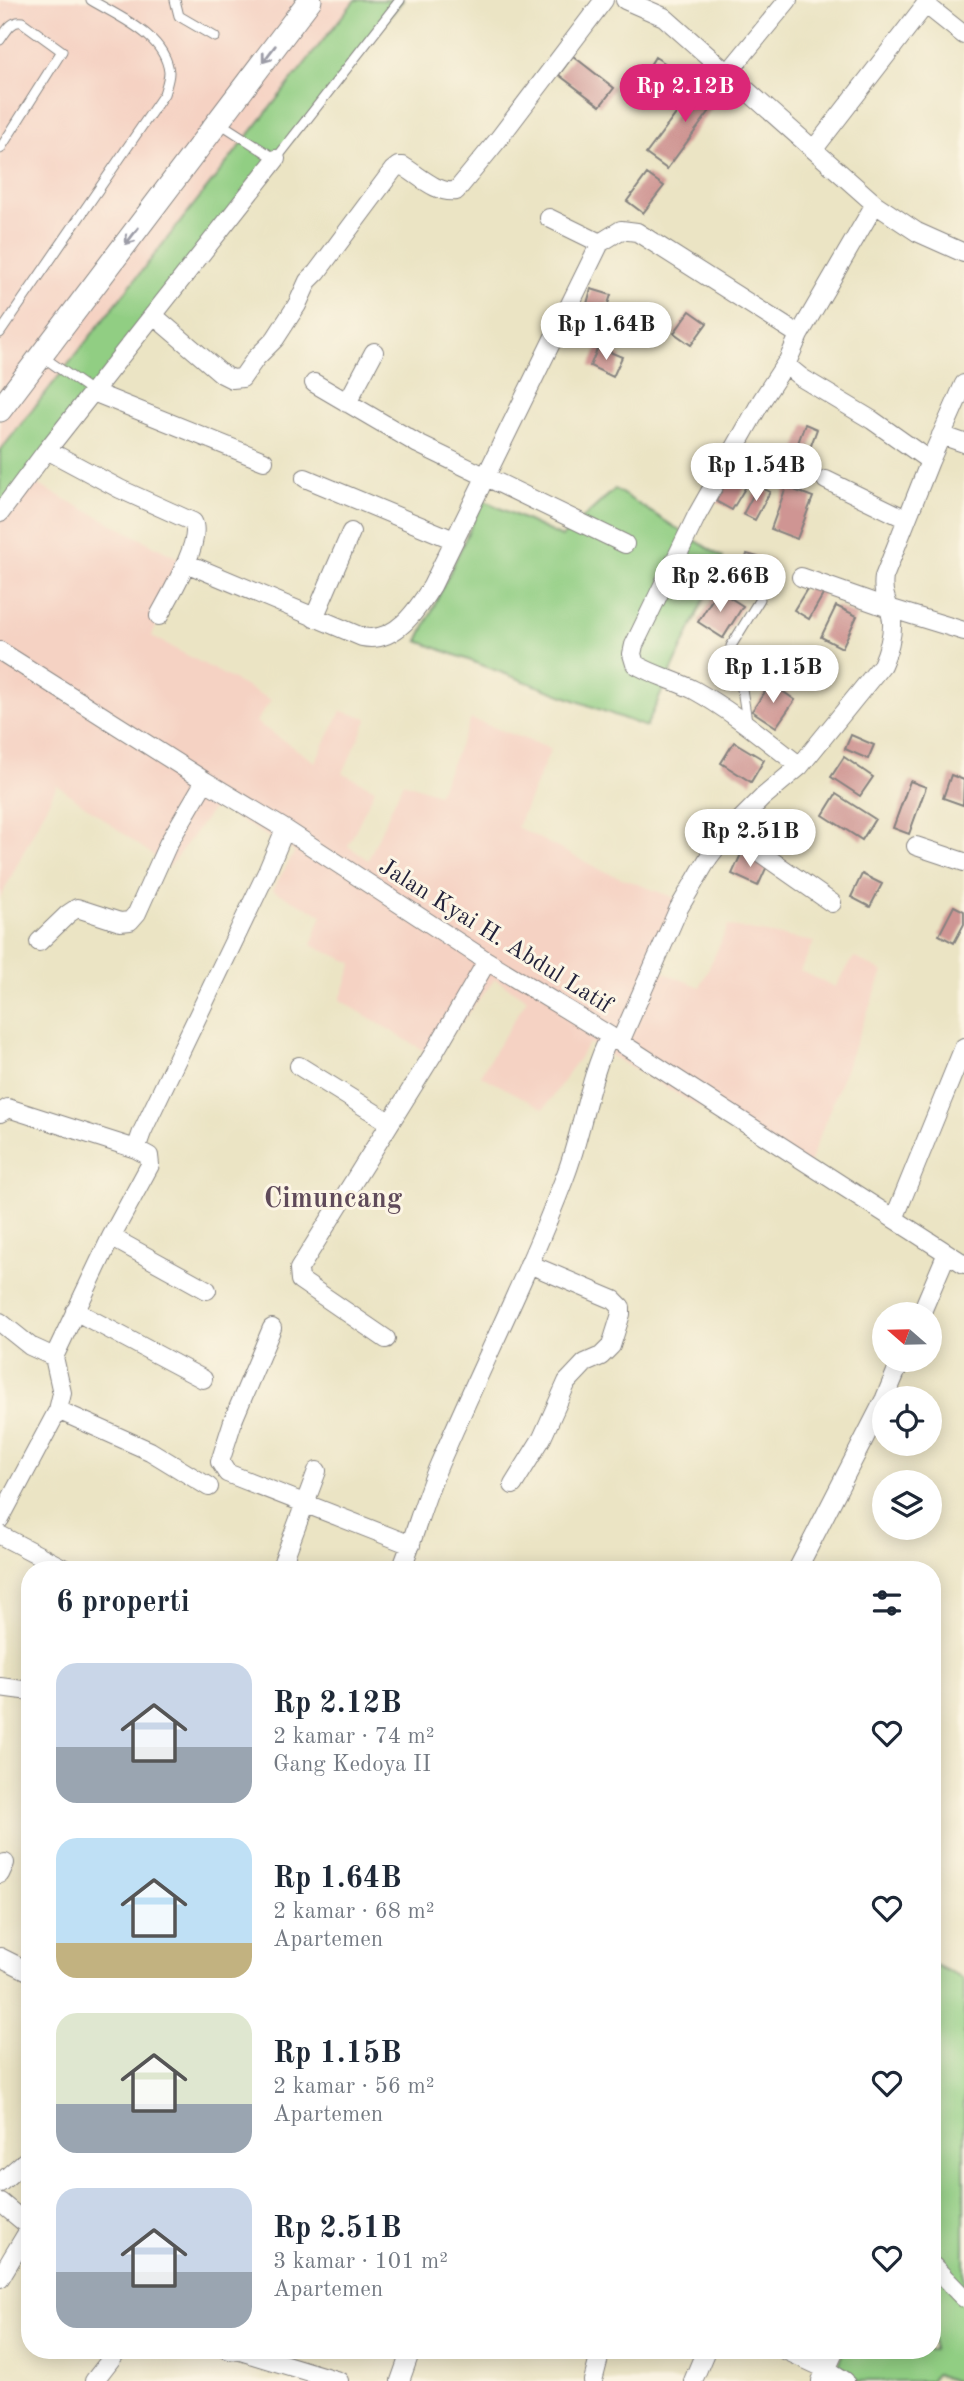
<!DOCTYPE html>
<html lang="id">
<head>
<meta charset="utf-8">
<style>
  :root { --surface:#fff; --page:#f6f6f7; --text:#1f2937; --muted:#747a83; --accent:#db2777 }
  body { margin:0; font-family:"Old Standard TT",serif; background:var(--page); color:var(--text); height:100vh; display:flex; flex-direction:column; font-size:26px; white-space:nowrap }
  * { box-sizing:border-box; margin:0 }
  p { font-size:23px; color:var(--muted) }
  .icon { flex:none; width:38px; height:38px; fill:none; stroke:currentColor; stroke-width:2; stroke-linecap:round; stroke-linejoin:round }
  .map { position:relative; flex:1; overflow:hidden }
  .panel { position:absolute; left:21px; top:1561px; width:920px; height:798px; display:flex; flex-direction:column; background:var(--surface); border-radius:28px; box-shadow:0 4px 18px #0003 }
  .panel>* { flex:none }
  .needle { width:46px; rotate:290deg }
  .controls { position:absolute; left:872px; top:1302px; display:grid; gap:14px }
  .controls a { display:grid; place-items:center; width:70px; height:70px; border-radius:50%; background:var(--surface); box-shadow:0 4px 18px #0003; font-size:35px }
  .price { position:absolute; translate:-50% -60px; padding:0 16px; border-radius:24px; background:#fff; color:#222; font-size:23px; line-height:46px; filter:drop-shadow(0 2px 4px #0008) }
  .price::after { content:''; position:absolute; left:50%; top:42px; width:21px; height:16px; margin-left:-10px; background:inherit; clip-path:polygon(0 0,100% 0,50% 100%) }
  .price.on { background:var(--accent); color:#fff }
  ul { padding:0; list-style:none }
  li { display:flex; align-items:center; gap:21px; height:175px; padding:0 35px }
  li span { display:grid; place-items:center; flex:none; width:196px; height:140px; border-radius:21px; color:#555 }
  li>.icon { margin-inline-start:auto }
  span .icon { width:84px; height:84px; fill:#fffc; stroke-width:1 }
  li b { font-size:30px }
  h2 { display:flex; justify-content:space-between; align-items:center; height:84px; padding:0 35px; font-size:30px }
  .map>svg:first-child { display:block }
</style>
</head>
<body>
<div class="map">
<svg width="964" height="2381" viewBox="0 0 964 2381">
  <rect width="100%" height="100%" fill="#fcf5e5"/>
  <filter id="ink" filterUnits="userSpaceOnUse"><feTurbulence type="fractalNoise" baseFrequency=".0143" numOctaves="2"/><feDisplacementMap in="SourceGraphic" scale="14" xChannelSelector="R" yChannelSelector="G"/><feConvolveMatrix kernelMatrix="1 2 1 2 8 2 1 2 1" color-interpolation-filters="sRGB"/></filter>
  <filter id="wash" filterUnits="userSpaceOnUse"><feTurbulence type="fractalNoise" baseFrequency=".00686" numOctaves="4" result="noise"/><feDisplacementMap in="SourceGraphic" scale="28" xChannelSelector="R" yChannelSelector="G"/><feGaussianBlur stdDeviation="1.57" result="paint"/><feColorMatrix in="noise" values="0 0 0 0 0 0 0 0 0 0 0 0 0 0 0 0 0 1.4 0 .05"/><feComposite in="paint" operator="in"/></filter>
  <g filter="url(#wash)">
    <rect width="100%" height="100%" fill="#ebe4c4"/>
    <path fill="#f5d2c3" d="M 0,0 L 355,0 L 0,451 Z
      M 23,477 L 189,564 L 151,636 L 271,700 L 256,722 L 315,762 L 341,711 L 368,718 L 343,773 L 375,789 L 348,846 L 368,860 L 403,782 L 438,794 L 471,719 L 551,749 L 517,827 L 603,871 L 691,904 L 657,970 L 700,987 L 728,926 L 814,942 L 800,971 L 835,987 L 854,957 L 883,972 L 807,1169 L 589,1043 L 544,1109 L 480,1075 L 527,999 L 495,979 L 434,1057 L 340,1000 L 353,963 L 311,945 L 322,915 L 272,890 L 295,852 L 215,806 L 169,867 L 57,785 L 0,899 L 0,506 Z"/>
    <path fill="#91ce83" stroke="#5a785f" stroke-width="2" d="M 355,0 L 403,0 L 0,506 L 0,451 Z
      M 615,489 L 723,558 L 646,727 L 418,641 L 483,500 L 562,537 Z
      M 933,1964 L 964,1979 L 964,2381 L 954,2381 L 935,2374 L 930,2381 L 858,2381 L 837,2366 L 844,2350 L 933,2350 Z"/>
    <g id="blocks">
      <path fill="#cf9593" d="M 573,56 L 614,88 L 600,106 L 559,75 Z
        M 655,57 L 681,73 L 674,86 L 647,70 Z
        M 703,78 L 723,93 L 667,169 L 646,154 Z
        M 647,174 L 664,186 L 643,213 L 627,201 Z
        M 591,289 L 611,295 L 606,310 L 587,304 Z
        M 690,311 L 707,323 L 691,345 L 674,333 Z
        M 598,347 L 622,357 L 613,377 L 590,366 Z
        M 805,424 L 817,429 L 802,470 L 790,465 Z
        M 755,447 L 776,453 L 772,469 L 751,463 Z
        M 734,468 L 751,478 L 732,510 L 716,501 Z
        M 758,486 L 770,492 L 755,520 L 743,514 Z
        M 786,487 L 813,497 L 797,539 L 771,529 Z
        M 747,554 L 772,561 L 766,582 L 741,575 Z
        M 810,584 L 824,593 L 809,619 L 794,610 Z
        M 718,590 L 743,606 L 723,638 L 698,622 Z
        M 836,606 L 857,616 L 842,648 L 821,637 Z
        M 771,683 L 795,700 L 776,727 L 752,711 Z
        M 851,735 L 874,745 L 868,759 L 845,749 Z
        M 734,742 L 764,760 L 751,782 L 721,763 Z
        M 844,757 L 873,777 L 860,796 L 831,777 Z
        M 951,775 L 964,780 L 963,805 L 943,798 Z
        M 910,781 L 926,787 L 909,834 L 893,828 Z
        M 836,794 L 875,819 L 862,840 L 823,815 Z
        M 742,852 L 768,864 L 758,886 L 732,874 Z
        M 862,874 L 882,884 L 870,907 L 851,897 Z
        M 954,906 L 964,911 L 964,924 L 954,943 L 939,935 Z"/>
    </g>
  </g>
  <g filter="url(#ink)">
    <use href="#blocks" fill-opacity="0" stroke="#868380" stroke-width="2"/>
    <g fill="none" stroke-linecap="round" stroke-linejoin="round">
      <g stroke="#868380" stroke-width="11">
        <path id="service" d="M 175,0 L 179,16 L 215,37
          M 0,40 C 6,32 11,20 22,22 L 62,51 L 0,149
          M 220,123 L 276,159 L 400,0
          M 0,333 L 164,94 C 166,87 169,79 169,72 C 165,35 119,17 91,0
          M 43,357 L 93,392
          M 747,721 L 742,689 L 732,660 L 731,646 L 760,599"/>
      </g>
      <g stroke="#868380" stroke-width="20">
        <path id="minor" d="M 625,0 L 664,17 L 875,204 L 799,335 L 786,365 L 802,378 L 872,420 L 930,461
          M 925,4 L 964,35
          M 728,73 L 788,0
          M 814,149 L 929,0
          M 875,204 L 917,232 L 964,253
          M 549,218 L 600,243 L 621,230 L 637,232 L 799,335
          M 153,315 L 222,374 L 232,379 L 242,378 L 256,358 L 275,339 L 297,305 L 308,281 L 317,272 L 393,170 L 398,166 L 403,166 C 418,175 437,194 456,191 L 497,141 L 604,0
          M 786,363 L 762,400 L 697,515 L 634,645 L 632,654 L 635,664 C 653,675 675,680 694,690 C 732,711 766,740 800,766
          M 314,383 L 418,444 L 625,544
          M 93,392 L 264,461
          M 347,403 L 374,352
          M 941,435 L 964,443
          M 47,450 L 120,489 L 193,522 C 203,541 169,597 159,616
          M 305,478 L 454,540
          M 826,480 L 906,519
          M 0,513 L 47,450 L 276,159
          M 186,563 L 362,637 C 395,644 417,610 432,586 L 600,243
          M 801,577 L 889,608 L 964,631
          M 314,618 L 351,532
          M 0,651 L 205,781 L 285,829 L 487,961 L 610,1036 L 964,1264
          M 729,831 L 832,903
          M 916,846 L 964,862
          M 39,942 L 68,914 L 77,908 L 120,922 L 130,921 L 137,913 L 168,844 L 205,781
          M 620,1042 L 679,908 L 709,857 L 729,831 L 763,797 L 800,766 L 882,665 C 888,651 893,637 892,621 C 890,604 881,596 884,577 L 930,461 L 964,384
          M 299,1066 L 389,1122
          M 0,1113 L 8,1108 L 136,1149
          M 894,1219 L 964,1047
          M 111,1237 L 207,1290
          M 75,1311 L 203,1379
          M 921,1314 L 947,1253
          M 0,1322 L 30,1346 L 54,1357
          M 272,1328 L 234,1418 L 220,1462 L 227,1473 L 411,1545
          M 386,1339 L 300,1280 L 299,1269 L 435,1051 L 487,961
          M 885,1398 L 901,1360
          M 58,1410 L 150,1451 L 209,1487
          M 513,1485 L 542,1438 L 567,1382 L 585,1363 L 601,1356 L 611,1346 L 621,1314 L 621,1307 L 614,1300 L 529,1264
          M 0,1519 L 58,1410 L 62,1393 L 54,1357 L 111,1237 L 150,1165 L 149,1156 L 136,1149 L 142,1132 L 267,872 L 285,829
          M 0,1535 L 65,1569
          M 280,1570 L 317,1471
          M 401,1570 C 415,1535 424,1499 439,1465 C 480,1369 528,1275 565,1177 C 583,1131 588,1079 610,1036
          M 797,1570 L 884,1400
          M 0,1687 L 30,1691
          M 0,1874 L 5,1863
          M 0,1957 L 30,1972
          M 0,2183 L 30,2157
          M 0,2202 L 30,2227
          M 933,2266 L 964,2298
          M 0,2278 L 30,2228
          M 229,2350 L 240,2351 L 339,2381
          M 785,2350 L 828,2370 L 845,2381
          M 94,2381 L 118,2350
          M 400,2381 L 411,2350
          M 593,2381 L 601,2350
          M 693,2381 L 706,2350
          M 821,2381 L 835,2350"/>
      </g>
      <g stroke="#868380" stroke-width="25">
        <path id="tertiary" d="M 0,410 L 310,0"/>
      </g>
      <use href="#service" stroke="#fff" stroke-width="9"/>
      <use href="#minor" stroke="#fff" stroke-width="18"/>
      <use href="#tertiary" stroke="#fff" stroke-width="23"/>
    </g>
    <defs><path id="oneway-shaft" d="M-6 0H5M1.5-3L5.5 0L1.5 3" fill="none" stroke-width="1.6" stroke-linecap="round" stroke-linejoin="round" transform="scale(1.75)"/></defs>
    <g stroke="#9c9ca7">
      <use href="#oneway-shaft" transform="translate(269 54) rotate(127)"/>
      <use href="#oneway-shaft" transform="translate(132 236) rotate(127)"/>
    </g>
  </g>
  <g text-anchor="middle" stroke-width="6" stroke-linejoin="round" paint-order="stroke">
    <g font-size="24" fill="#22223b" stroke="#fcf5e5">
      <text transform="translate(496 935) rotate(32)" y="8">Jalan Kyai H. Abdul Latif</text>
    </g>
    <g font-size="28" font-weight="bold" fill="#5f4a5a" stroke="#fcf5e5">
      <text x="333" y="1207">Cimuncang</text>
    </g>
  </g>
</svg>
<div class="controls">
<a><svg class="needle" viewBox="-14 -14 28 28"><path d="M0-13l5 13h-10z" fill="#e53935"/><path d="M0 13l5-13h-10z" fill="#747a83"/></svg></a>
<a><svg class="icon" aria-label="locate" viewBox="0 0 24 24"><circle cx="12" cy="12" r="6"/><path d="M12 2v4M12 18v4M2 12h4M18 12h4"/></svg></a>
<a><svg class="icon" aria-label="layers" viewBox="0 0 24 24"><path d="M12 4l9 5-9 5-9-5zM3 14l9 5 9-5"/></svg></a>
</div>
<b class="price on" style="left:685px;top:124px">Rp 2.12B</b>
<b class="price" style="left:606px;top:362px">Rp 1.64B</b>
<b class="price" style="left:756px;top:503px">Rp 1.54B</b>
<b class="price" style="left:720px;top:614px">Rp 2.66B</b>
<b class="price" style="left:773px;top:705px">Rp 1.15B</b>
<b class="price" style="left:750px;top:869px">Rp 2.51B</b>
<section class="panel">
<h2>6 properti<svg class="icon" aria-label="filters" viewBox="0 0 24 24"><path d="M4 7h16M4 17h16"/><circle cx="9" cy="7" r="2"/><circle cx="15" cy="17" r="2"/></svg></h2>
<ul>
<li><span style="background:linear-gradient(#c9d6e8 60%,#9aa5b1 0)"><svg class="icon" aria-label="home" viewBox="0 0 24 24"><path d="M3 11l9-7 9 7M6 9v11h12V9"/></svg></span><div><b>Rp 2.12B</b><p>2 kamar · 74 m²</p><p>Gang Kedoya II</p></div><svg class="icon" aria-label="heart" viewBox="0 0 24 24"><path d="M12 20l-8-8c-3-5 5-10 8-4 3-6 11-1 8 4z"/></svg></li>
<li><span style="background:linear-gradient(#bfe0f5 75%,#c2b280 0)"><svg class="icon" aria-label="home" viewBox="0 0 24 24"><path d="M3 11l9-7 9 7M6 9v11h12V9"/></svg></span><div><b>Rp 1.64B</b><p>2 kamar · 68 m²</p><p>Apartemen</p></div><svg class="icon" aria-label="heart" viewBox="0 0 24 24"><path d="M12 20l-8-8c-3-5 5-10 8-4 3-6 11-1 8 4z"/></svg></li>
<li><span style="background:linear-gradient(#dfe7d0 65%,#9aa5b1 0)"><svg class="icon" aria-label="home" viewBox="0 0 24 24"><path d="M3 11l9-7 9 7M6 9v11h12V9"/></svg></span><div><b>Rp 1.15B</b><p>2 kamar · 56 m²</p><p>Apartemen</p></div><svg class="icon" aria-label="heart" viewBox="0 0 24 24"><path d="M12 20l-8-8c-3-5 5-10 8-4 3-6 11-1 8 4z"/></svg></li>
<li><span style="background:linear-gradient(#c9d6e8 60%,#9aa5b1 0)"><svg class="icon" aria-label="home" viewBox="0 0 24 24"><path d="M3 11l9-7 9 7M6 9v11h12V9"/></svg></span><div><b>Rp 2.51B</b><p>3 kamar · 101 m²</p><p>Apartemen</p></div><svg class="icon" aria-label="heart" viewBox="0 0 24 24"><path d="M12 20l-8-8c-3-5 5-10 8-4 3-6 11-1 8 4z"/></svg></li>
</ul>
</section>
</div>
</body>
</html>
